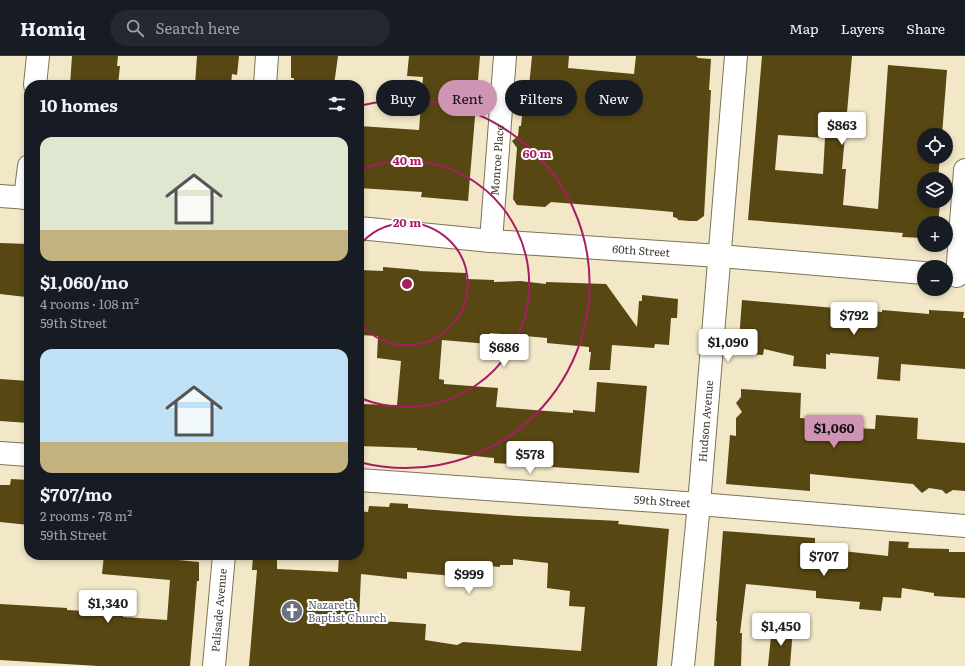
<!DOCTYPE html>
<html lang="en">
<head>
<meta charset="utf-8">
<style>
  :root { --surface:#171b24; --page:#242831; --text:#f1f3f6; --muted:#9ea1a6; --line:#363941; --accent:#cf93b4 }
  body { margin:0; font-family:Literata,serif; background:var(--page); color:var(--text); height:100vh; display:flex; flex-direction:column; font-size:15px; white-space:nowrap }
  * { box-sizing:border-box; margin:0 }
  p { font-size:13px; color:var(--muted) }
  .icon { flex:none; width:22px; height:22px; fill:none; stroke:currentColor; stroke-width:2; stroke-linecap:round; stroke-linejoin:round }
  .map { position:relative; flex:1; overflow:hidden }
  .drawer { position:absolute; left:24px; top:24px; width:340px; height:480px; display:flex; flex-direction:column; background:var(--surface); border-radius:16px; box-shadow:0 2px 6px #0003 }
  .drawer>* { flex:none }
  .banner { position:absolute; left:376px; top:24px; width:380px; height:36px; display:flex; gap:8px }
  .tools { position:absolute; left:917px; top:72px; display:grid; gap:8px }
  .tools a { display:grid; place-items:center; width:36px; height:36px; border-radius:50%; background:var(--surface); box-shadow:0 2px 6px #0003; font-size:20px }
  .price { position:absolute; translate:-50% -34px; padding:0 9px; border-radius:4px; background:#fff; color:#222; font-size:13px; line-height:26px; filter:drop-shadow(0 1px 2px #0008) }
  .price::after { content:''; position:absolute; left:50%; top:24px; width:12px; height:9px; margin-left:-6px; background:inherit; clip-path:polygon(0 0,100% 0,50% 100%) }
  .price.active { background:var(--accent); color:#111 }
  ul { padding:0; list-style:none }
  li { display:grid; align-content:center; gap:8px; height:212px; padding:0 16px }
  li span { display:grid; place-items:center; height:124px; border-radius:12px; color:#555 }
  li>.icon { margin-inline-start:auto }
  span .icon { width:72px; height:72px; fill:#fffc; stroke-width:1 }
  li b { font-size:17px }
  h2 { display:flex; justify-content:space-between; align-items:center; height:48px; padding:0 16px; font-size:17px }
  .chip { padding:0 14px; border-radius:18px; background:var(--surface); box-shadow:0 2px 6px #0003; font-size:14px; line-height:36px }
  .chip.active { background:var(--accent); color:#111 }
  header { display:flex; align-items:center; gap:24px; box-sizing:border-box; height:56px; padding:0 20px; background:var(--surface); border-bottom:1px solid var(--line) }
  header strong { font-size:19px }
  nav { display:flex; gap:22px; margin-inline-start:auto; font-size:14px }
  .search { width:280px; height:36px; background:var(--page); display:flex; align-items:center; gap:10px; box-sizing:border-box; padding:0 14px; border-radius:22px; color:var(--muted); font-size:15px }
  .map>svg:first-child { display:block }
</style>
</head>
<body>
<header>
<strong>Homiq</strong>
<div class="search"><svg class="icon" aria-label="search" viewBox="0 0 24 24"><circle cx="10" cy="10" r="6"/><path d="M15 15l6 6"/></svg>Search here</div>
<nav><a>Map</a><a>Layers</a><a>Share</a></nav>
</header>
<div class="map">
<svg width="965" height="610" viewBox="0 0 965 610">
  <rect width="100%" height="100%" fill="#f2e7c7"/>
  <path fill="#574712" fill-rule="evenodd" d="M 72,0 L 118,0 L 117,10 L 120,10 L 118,29 L 70,29 Z
    M 197,0 L 239,0 L 237,19 L 232,18 L 231,29 L 195,29 Z
    M 291,0 L 338,0 L 334,29 L 293,29 L 294,22 L 291,22 Z
    M 409,0 L 480,0 L 468,145 L 421,141 L 422,136 L 359,132 L 359,70 L 419,74 L 423,21 L 407,20 Z
    M 532,0 L 569,0 L 568,12 L 634,18 L 636,0 L 696,0 L 698,2 L 711,3 L 709,34 L 711,34 L 704,160 L 697,165 L 690,165 L 678,164 L 677,162 L 673,161 L 673,156 L 640,153 L 551,146 L 545,151 L 517,149 L 513,143 L 517,92 L 512,85 L 518,80 L 519,70 L 521,70 L 525,30 L 529,31 Z
    M 762,0 L 852,0 L 842,113 L 846,113 L 843,149 L 878,153 L 888,9 L 947,14 L 942,79 L 924,79 L 924,101 L 940,101 L 938,123 L 924,123 L 924,145 L 936,145 L 936,147 L 940,148 L 938,167 L 924,167 L 924,182 L 902,181 L 903,177 L 748,164 ZM 778,79 L 825,82 L 823,118 L 775,114 Z
    M 0,187 L 29,188 L 29,237 L 26,237 L 26,241 L 0,238 Z
    M 383,211 L 419,214 L 419,215 L 466,217 L 466,223 L 494,224 L 494,226 L 520,225 L 546,228 L 546,226 L 606,228 L 637,271 L 639,245 L 642,245 L 642,239 L 678,243 L 677,262 L 671,262 L 669,289 L 655,288 L 654,292 L 612,289 L 610,314 L 589,314 L 591,296 L 589,296 L 589,291 L 547,287 L 547,282 L 490,277 L 489,288 L 442,284 L 439,323 L 444,324 L 444,328 L 498,332 L 496,351 L 573,357 L 573,354 L 595,356 L 597,326 L 647,330 L 639,417 L 494,407 L 494,402 L 417,394 L 417,392 L 359,390 L 359,348 L 397,349 L 401,305 L 377,302 L 378,280 L 359,279 L 359,214 L 383,215 Z
    M 742,244 L 882,256 L 882,254 L 929,258 L 929,254 L 964,256 L 963,262 L 965,262 L 965,313 L 901,308 L 900,325 L 877,323 L 879,301 L 830,297 L 830,299 L 826,298 L 826,313 L 793,310 L 794,300 L 764,293 L 763,299 L 738,297 Z
    M 0,323 L 29,325 L 29,367 L 0,365 Z
    M 741,333 L 801,337 L 800,362 L 813,363 L 812,370 L 875,373 L 876,359 L 918,362 L 917,383 L 965,387 L 965,435 L 953,434 L 946,438 L 942,434 L 929,432 L 922,437 L 913,428 L 810,418 L 810,435 L 726,428 L 730,379 L 736,380 L 736,362 L 742,356 L 736,347 L 741,341 Z
    M 11,423 L 29,424 L 29,469 L 0,466 L 0,429 L 10,429 Z
    M 390,447 L 408,448 L 408,452 L 517,460 L 619,465 L 618,468 L 669,473 L 657,610 L 249,610 L 257,514 L 252,514 L 253,499 L 277,499 L 277,513 L 338,516 L 339,499 L 359,499 L 359,455 L 368,456 L 369,450 L 389,451 ZM 513,503 L 548,507 L 547,532 L 570,535 L 569,550 L 585,551 L 581,595 L 463,586 L 457,589 L 425,584 L 426,568 L 380,565 L 380,564 L 359,562 L 361,518 L 407,523 L 407,516 L 454,520 L 456,507 L 500,511 L 500,509 L 513,509 Z
    M 723,475 L 815,482 L 815,492 L 888,500 L 889,485 L 909,486 L 908,492 L 949,493 L 949,496 L 965,496 L 965,542 L 934,540 L 934,537 L 902,532 L 901,542 L 883,541 L 881,555 L 859,553 L 860,546 L 816,542 L 816,535 L 746,528 L 740,577 L 742,577 L 741,610 L 714,610 L 717,565 L 716,565 Z
    M 104,499 L 127,499 L 199,506 L 199,525 L 197,525 L 190,610 L 98,610 L 0,604 L 0,548 L 67,552 L 67,554 L 123,557 L 123,561 L 167,564 L 170,524 L 102,518 Z
    M 772,570 L 793,572 L 790,610 L 768,610 Z"/>
  <g fill="none" stroke-linecap="round" stroke-linejoin="round">
    <g stroke="#7e7457" stroke-width="24">
      <g id="minor">
        <path d="M 35,29 L 38,0"/>
        <path d="M 265,29 L 267,0"/>
        <path d="M 0,140 L 29,142"/>
        <path d="M 25,142 L 29,110"/>
        <path id="s1" d="M 359,172 L 491,185 L 720,200 L 924,217"/>
        <path id="s2" d="M 491,185 L 505,0"/>
        <path d="M 957,220 L 965,114"/>
        <path d="M 0,397 L 29,399"/>
        <path id="s3" d="M 359,424 L 699,448 L 965,470"/>
        <path id="s4" d="M 214,610 L 224,499"/>
        <path id="s5" d="M 683,610 L 699,448 L 736,0"/>
      </g>
    </g>
    <use href="#minor" stroke="#fff" stroke-width="22"/>
  </g>
  <g fill="none" stroke="#a61d64" stroke-width="2">
    <path d="M359 190A61 61 0 1 1 359 266"/>
    <path d="M360 114A123 123 0 1 1 360 342"/>
    <path d="M359 50A184 184 0 1 1 359 406"/>
  </g>
  <defs>
    <g id="church-disc" transform="scale(1.15)"><circle r="9.5" fill="#6b7280" stroke="#fff"/><path d="M-1.2-6h2.4v3.5h3.3v2.4h-3.3V6h-2.4V-.1h-3.3v-2.4h3.3Z" fill="#fff"/></g>
  </defs>
  <g fill-rule="evenodd">
    <use href="#church-disc" x="292" y="555"/>
  </g>
  <g text-anchor="middle" stroke-width="4" stroke-linejoin="round" paint-order="stroke">
    <g font-size="11" fill="#3f3a2e" stroke="#fff">
      <text dy="4" stroke="none"><textPath href="#s2" startOffset="81">Monroe Place</textPath></text>
      <text dy="4" stroke="none"><textPath href="#s1" startOffset="283">60th Street</textPath></text>
      <text dy="4" stroke="none"><textPath href="#s5" startOffset="246">Hudson Avenue</textPath></text>
      <text dy="4" stroke="none"><textPath href="#s3" startOffset="304">59th Street</textPath></text>
      <text dy="4" stroke="none"><textPath href="#s4" startOffset="56">Palisade Avenue</textPath></text>
    </g>
    <g font-size="11" fill="#5b616d" stroke="#fff" text-anchor="start">
      <text x="308" y="553">Nazareth<tspan x="308" dy="13">Baptist Church</tspan></text>
    </g>
  </g>
  <circle cx="407" cy="228" r="6" fill="#a61d64" stroke="#fff" stroke-width="2"/>
  <g font-size="12" text-anchor="middle" font-weight="bold" fill="#a61d64" stroke="#fff" stroke-width="4" stroke-linejoin="round" paint-order="stroke">
    <text x="537" y="102">60 m</text>
    <text x="407" y="109">40 m</text>
    <text x="407" y="171">20 m</text>
  </g>
</svg>
<div class="tools">
<a><svg class="icon" aria-label="locate" viewBox="0 0 24 24"><circle cx="12" cy="12" r="6"/><path d="M12 2v4M12 18v4M2 12h4M18 12h4"/></svg></a>
<a><svg class="icon" aria-label="layers" viewBox="0 0 24 24"><path d="M12 4l9 5-9 5-9-5zM3 14l9 5 9-5"/></svg></a>
<a>+</a>
<a>−</a>
</div>
<b class="price" style="left:842px;top:90px">$863</b>
<b class="price" style="left:854px;top:280px">$792</b>
<b class="price" style="left:728px;top:307px">$1,090</b>
<b class="price" style="left:504px;top:312px">$686</b>
<b class="price active" style="left:834px;top:393px">$1,060</b>
<b class="price" style="left:530px;top:419px">$578</b>
<b class="price" style="left:824px;top:521px">$707</b>
<b class="price" style="left:469px;top:539px">$999</b>
<b class="price" style="left:108px;top:568px">$1,340</b>
<b class="price" style="left:781px;top:591px">$1,450</b>
<div class="banner">
<a class="chip">Buy</a>
<a class="chip active">Rent</a>
<a class="chip">Filters</a>
<a class="chip">New</a>
</div>
<section class="drawer">
<h2>10 homes<svg class="icon" aria-label="filters" viewBox="0 0 24 24"><path d="M4 7h16M4 17h16"/><circle cx="9" cy="7" r="2"/><circle cx="15" cy="17" r="2"/></svg></h2>
<ul>
<li><span style="background:linear-gradient(#dfe7d0 75%,#c2b280 0)"><svg class="icon" aria-label="home" viewBox="0 0 24 24"><path d="M3 11l9-7 9 7M6 9v11h12V9"/></svg></span><div><b>$1,060/mo</b><p>4 rooms · 108 m²</p><p>59th Street</p></div></li>
<li><span style="background:linear-gradient(#bfe0f5 75%,#c2b280 0)"><svg class="icon" aria-label="home" viewBox="0 0 24 24"><path d="M3 11l9-7 9 7M6 9v11h12V9"/></svg></span><div><b>$707/mo</b><p>2 rooms · 78 m²</p><p>59th Street</p></div></li>
</ul>
</section>
</div>
</body>
</html>
